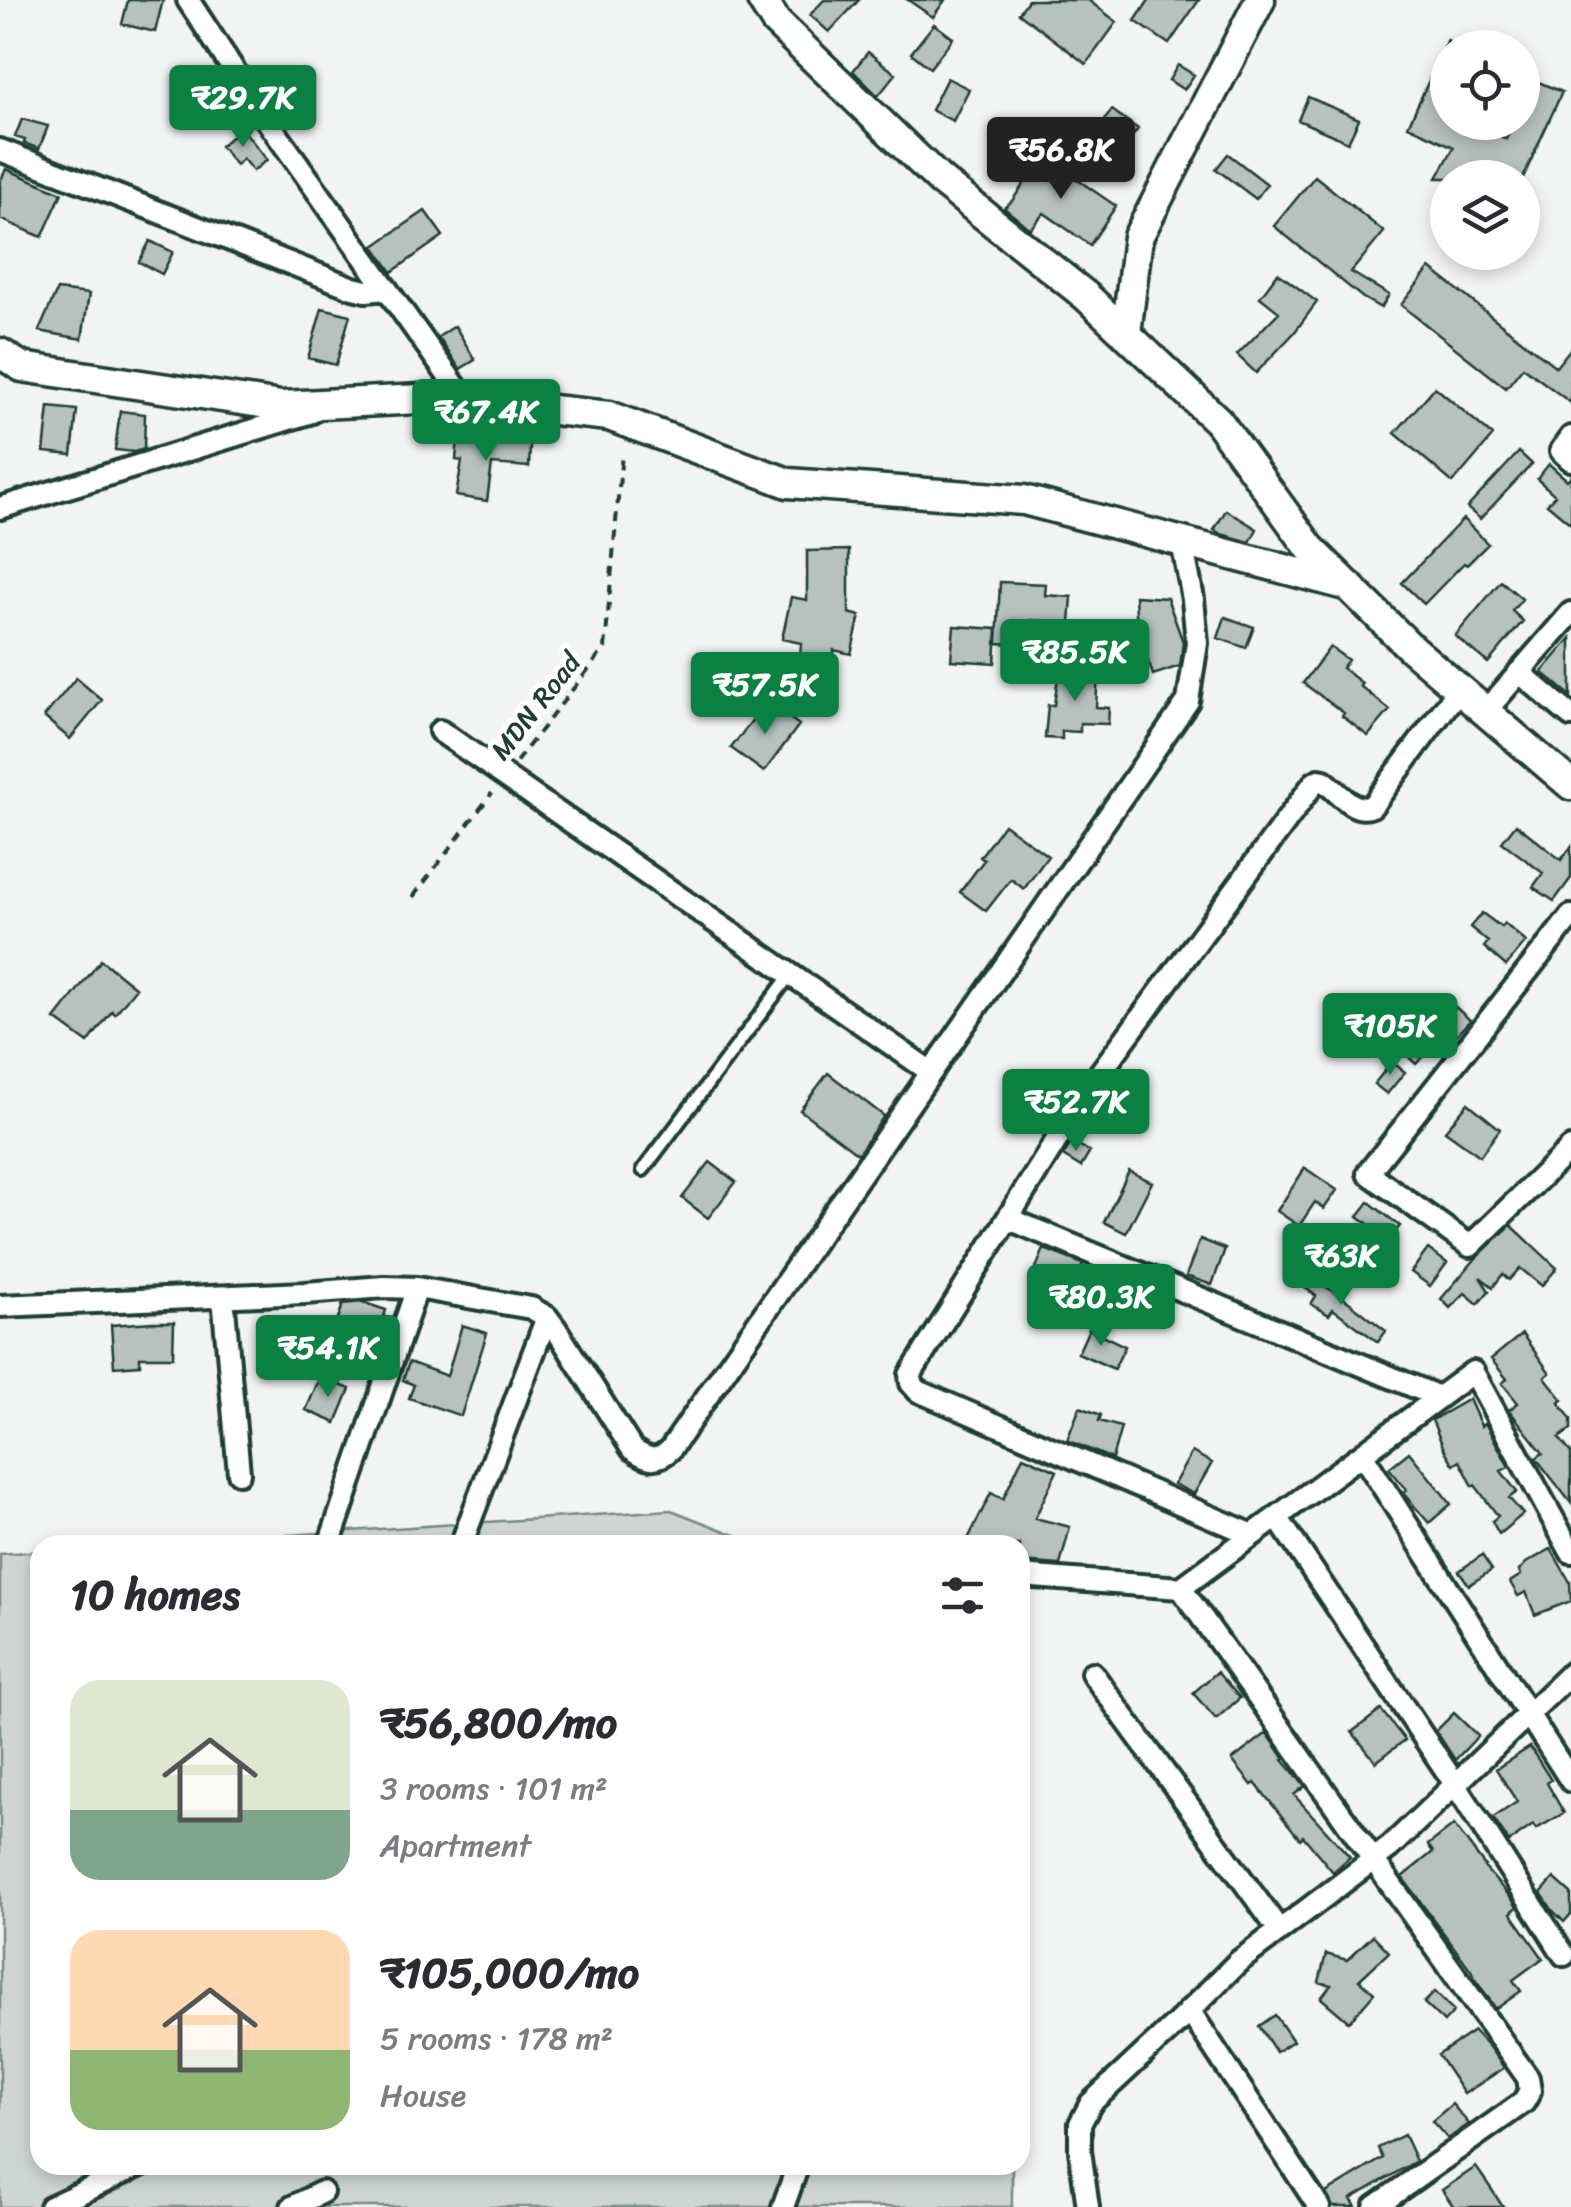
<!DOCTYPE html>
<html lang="en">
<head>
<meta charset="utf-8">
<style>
  :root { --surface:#fff; --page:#f7f7f7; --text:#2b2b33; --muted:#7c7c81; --accent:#0b8043 }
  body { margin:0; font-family:Sriracha,sans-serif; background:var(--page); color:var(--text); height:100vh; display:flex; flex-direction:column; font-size:38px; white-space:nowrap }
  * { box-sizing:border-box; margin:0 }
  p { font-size:32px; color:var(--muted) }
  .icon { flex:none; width:55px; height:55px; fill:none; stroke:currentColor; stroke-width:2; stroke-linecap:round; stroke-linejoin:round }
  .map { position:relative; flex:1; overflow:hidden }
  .panel { position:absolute; left:30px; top:1535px; width:1000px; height:640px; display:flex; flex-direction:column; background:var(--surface); border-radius:30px; box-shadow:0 5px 15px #0003 }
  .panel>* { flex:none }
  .controls { position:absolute; left:1430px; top:30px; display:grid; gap:20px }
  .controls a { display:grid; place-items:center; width:110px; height:110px; border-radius:50%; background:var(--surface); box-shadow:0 5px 15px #0003; font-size:50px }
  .price { position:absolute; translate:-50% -85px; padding:0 22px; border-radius:10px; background:var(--accent); color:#fff; font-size:32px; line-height:65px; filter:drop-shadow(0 2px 5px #0008) }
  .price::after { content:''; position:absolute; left:50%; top:60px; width:30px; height:22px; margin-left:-15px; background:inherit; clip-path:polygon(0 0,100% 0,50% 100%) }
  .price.active { background:#222; color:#fff }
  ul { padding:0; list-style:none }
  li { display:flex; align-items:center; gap:30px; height:250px; padding:0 40px }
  li span { display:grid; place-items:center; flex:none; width:280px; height:200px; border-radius:30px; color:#555 }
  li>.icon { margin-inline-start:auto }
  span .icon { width:120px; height:120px; fill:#fffc; stroke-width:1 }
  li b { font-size:42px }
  h2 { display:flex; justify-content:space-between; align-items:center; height:120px; padding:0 40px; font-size:42px }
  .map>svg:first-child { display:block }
</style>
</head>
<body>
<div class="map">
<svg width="1571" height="2207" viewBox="0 0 1571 2207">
  <rect width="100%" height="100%" fill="#f2f3f3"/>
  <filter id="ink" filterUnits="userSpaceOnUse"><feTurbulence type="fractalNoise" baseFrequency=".01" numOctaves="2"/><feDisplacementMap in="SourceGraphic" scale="20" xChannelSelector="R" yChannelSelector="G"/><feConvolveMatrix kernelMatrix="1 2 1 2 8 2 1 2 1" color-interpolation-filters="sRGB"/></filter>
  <g filter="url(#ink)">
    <path fill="#ced5d3" stroke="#768984" stroke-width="2.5" d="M 671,1510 L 761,1545 L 136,1545 Z
      M 40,1551 L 40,2165 L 1012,2165 L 1012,2207 L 0,2207 L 0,1554 Z"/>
    <path fill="#b7c1bd" stroke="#1f3d34" stroke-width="2.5" d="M 128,0 L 163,0 L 155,32 L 122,24 Z
      M 824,0 L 859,0 L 829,32 L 810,15 Z
      M 908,0 L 945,0 L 933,17 Z
      M 1028,0 L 1088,0 L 1117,22 L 1086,64 L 1019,13 Z
      M 1149,0 L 1199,0 L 1169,44 L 1135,21 Z
      M 934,24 L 953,38 L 930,68 L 911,53 Z
      M 1448,39 L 1448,122 L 1473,122 L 1506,139 L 1514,122 L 1522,122 L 1522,75 L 1562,92 L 1523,178 L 1437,178 L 1454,147 L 1408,126 Z
      M 868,52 L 896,74 L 878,96 L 853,71 Z
      M 1178,65 L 1194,75 L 1184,90 L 1169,80 Z
      M 947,78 L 969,89 L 953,121 L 931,110 Z
      M 1308,97 L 1359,119 L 1348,142 L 1298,120 Z
      M 1112,110 L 1138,129 L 1110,165 L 1085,146 Z
      M 22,119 L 48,126 L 39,149 L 24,143 L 25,140 L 15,137 Z
      M 242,128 L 267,160 L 253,171 L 243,159 L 236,165 L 220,146 Z
      M 1228,154 L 1267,184 L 1256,199 L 1216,169 Z
      M 1043,156 L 1116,206 L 1090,245 L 1044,213 L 1030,229 L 1004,208 L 1012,201 Z
      M 6,169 L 62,193 L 42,237 L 0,219 L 0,182 Z
      M 1315,176 L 1384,232 L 1351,272 L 1389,295 L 1381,308 L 1363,298 L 1274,226 Z
      M 425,211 L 443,236 L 392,272 L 374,246 Z
      M 150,241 L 173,252 L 162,274 L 139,262 Z
      M 1430,268 L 1556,367 L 1571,348 L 1571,403 L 1523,367 L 1506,388 L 1401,305 Z
      M 1278,273 L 1317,302 L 1294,333 L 1256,373 L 1237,355 L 1279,312 L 1260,297 Z
      M 57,290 L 89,294 L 82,339 L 39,331 Z
      M 322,308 L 350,315 L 336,365 L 308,358 Z
      M 455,326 L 475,360 L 460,369 L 438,337 Z
      M 1435,387 L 1493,436 L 1453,483 L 1395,433 Z
      M 49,407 L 77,410 L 72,455 L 44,452 Z
      M 120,411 L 145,414 L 144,449 L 134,452 L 115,450 Z
      M 458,438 L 530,444 L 529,467 L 492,464 L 487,501 L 456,496 L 462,461 L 456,460 Z
      M 1519,452 L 1532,464 L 1480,519 L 1467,508 Z
      M 1549,464 L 1567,480 L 1571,476 L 1571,524 L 1547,504 L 1555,495 L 1537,479 Z
      M 1226,510 L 1257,529 L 1250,542 L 1221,534 L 1214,530 Z
      M 1463,519 L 1488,544 L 1467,565 L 1464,563 L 1424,604 L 1402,583 Z
      M 849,550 L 849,613 L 860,616 L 851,654 L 834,650 L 832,690 L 798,688 L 801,643 L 782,639 L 791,597 L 807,600 L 807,551 Z
      M 1501,581 L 1522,599 L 1512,611 L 1523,621 L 1488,663 L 1455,636 Z
      M 1000,582 L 1046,584 L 1045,595 L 1072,597 L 1070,623 L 1032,620 L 1030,645 L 997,643 Z
      M 1135,596 L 1167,598 L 1183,642 L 1180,666 L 1153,675 L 1137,630 Z
      M 1225,617 L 1254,627 L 1246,648 L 1218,638 Z
      M 954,626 L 997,629 L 995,663 L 951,660 Z
      M 1571,638 L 1571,696 L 1542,672 Z
      M 1330,647 L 1348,660 L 1342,668 L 1362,683 L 1360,686 L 1390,710 L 1368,736 L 1342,716 L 1344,713 L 1303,683 Z
      M 1059,670 L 1098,673 L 1096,707 L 1109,708 L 1108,724 L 1080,723 L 1080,732 L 1062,731 L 1062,739 L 1045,738 L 1048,705 L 1054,705 Z
      M 76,678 L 102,700 L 70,739 L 44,717 Z
      M 767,701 L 799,725 L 764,772 L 731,748 Z
      M 1004,824 L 1048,856 L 1024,889 L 1011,879 L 986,911 L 960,892 L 984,860 L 980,857 Z
      M 1516,824 L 1561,860 L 1571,847 L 1571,878 L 1554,901 L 1533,887 L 1543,873 L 1502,842 Z
      M 1482,913 L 1501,927 L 1504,923 L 1526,942 L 1506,966 L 1484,947 L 1488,942 L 1470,927 Z
      M 101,960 L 136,988 L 115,1014 L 112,1011 L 88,1043 L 55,1019 Z
      M 1442,995 L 1470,1020 L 1450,1042 L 1443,1036 L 1416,1064 L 1404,1053 L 1431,1025 L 1422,1018 Z
      M 1392,1062 L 1405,1072 L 1387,1094 L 1374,1084 Z
      M 828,1073 L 884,1116 L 858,1154 L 800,1110 Z
      M 1468,1103 L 1500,1129 L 1480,1156 L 1445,1131 Z
      M 1072,1141 L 1090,1152 L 1081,1167 L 1063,1156 Z
      M 710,1162 L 736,1182 L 708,1218 L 682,1198 Z
      M 1305,1168 L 1337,1190 L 1324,1209 L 1315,1202 L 1299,1226 L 1277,1211 Z
      M 1129,1171 L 1152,1182 L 1126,1233 L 1104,1222 Z
      M 1369,1202 L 1400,1226 L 1389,1240 L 1358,1216 Z
      M 1511,1225 L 1557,1268 L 1542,1286 L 1520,1268 L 1509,1280 L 1503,1274 L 1493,1287 L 1480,1277 L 1489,1291 L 1478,1304 L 1465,1293 L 1450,1308 L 1441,1299 L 1477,1257 Z
      M 1309,1238 L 1347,1260 L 1335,1279 L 1298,1257 Z
      M 1200,1239 L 1225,1249 L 1212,1285 L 1186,1276 Z
      M 1044,1249 L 1083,1264 L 1068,1298 L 1030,1282 Z
      M 1428,1249 L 1447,1263 L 1430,1286 L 1411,1272 Z
      M 1303,1274 L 1340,1295 L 1386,1331 L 1378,1342 L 1333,1309 L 1329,1315 L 1311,1304 L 1316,1296 L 1298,1282 Z
      M 362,1302 L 386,1310 L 375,1345 L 334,1331 L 343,1304 Z
      M 153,1322 L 174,1322 L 173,1357 L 140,1357 L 140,1365 L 114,1367 L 111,1325 Z
      M 462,1325 L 487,1333 L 461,1416 L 409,1398 L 414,1385 L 403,1380 L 409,1362 L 447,1376 Z
      M 1089,1329 L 1125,1346 L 1114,1369 L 1078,1353 Z
      M 1522,1334 L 1550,1373 L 1545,1377 L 1563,1400 L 1559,1403 L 1571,1419 L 1571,1429 L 1559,1438 L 1571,1453 L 1571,1503 L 1536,1458 L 1543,1453 L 1509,1410 L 1518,1403 L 1502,1383 L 1507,1379 L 1491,1359 Z
      M 320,1377 L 350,1389 L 336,1423 L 306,1410 Z
      M 1469,1399 L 1481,1426 L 1485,1423 L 1509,1467 L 1501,1471 L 1517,1492 L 1509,1498 L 1523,1514 L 1499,1534 L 1492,1521 L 1498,1516 L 1475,1485 L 1473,1486 L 1460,1461 L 1454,1465 L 1444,1449 L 1432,1420 Z
      M 1080,1407 L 1101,1415 L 1099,1421 L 1121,1427 L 1112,1459 L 1067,1440 Z
      M 1192,1452 L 1212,1463 L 1194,1494 L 1174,1484 Z
      M 1409,1452 L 1451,1504 L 1429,1523 L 1403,1493 L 1407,1490 L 1389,1468 Z
      M 1023,1456 L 1057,1471 L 1035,1518 L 1070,1527 L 1060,1565 L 1020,1562 L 1020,1545 L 965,1545 L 991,1493 L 1003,1499 Z
      M 1551,1549 L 1570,1582 L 1571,1601 L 1535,1615 L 1526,1592 L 1518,1596 L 1510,1582 L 1521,1575 L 1519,1571 L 1526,1563 Z
      M 1482,1555 L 1492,1570 L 1469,1585 L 1459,1571 Z
      M 1217,1672 L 1240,1698 L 1216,1719 L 1193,1693 Z
      M 1381,1710 L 1405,1740 L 1376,1762 L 1352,1732 Z
      M 1454,1713 L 1478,1736 L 1455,1760 L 1436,1731 Z
      M 1267,1733 L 1285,1759 L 1283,1760 L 1305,1786 L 1294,1795 L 1350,1857 L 1333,1872 L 1303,1836 L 1300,1839 L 1255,1783 L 1252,1785 L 1232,1760 Z
      M 1530,1747 L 1551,1780 L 1547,1783 L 1564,1813 L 1536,1829 L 1533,1825 L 1509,1842 L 1493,1818 L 1517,1802 L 1496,1769 Z
      M 1454,1825 L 1485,1866 L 1484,1867 L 1512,1899 L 1517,1907 L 1511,1913 L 1543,1958 L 1513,1980 L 1521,1991 L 1496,2009 L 1472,1974 L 1473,1973 L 1402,1877 L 1433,1852 L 1428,1845 Z
      M 1554,1878 L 1571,1893 L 1571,1914 L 1564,1922 L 1553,1911 L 1541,1893 Z
      M 1373,1935 L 1389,1952 L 1359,1980 L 1374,1993 L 1349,2022 L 1321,1998 L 1331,1985 L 1319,1982 L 1326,1954 L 1347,1960 Z
      M 1435,1992 L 1454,2011 L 1444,2022 L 1424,2003 Z
      M 1275,2015 L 1293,2041 L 1276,2052 L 1259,2026 Z
      M 1474,2031 L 1489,2047 L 1504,2068 L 1464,2094 L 1438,2055 Z
      M 1452,2104 L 1469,2124 L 1448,2139 L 1432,2121 Z
      M 1404,2135 L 1416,2161 L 1351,2199 L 1356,2207 L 1333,2207 L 1326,2193 L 1383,2158 L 1378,2148 Z
      M 1476,2167 L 1492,2190 L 1503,2207 L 1454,2207 L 1442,2190 Z"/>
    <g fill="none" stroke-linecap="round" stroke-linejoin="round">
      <g stroke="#1f3d34" stroke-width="18">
        <path id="lane" d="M 643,1170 L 790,975"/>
      </g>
      <g stroke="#1f3d34" stroke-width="28">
        <path id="street" d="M 188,0 L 261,112 L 466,401
          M 0,150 L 353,288 L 366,291 L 386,289
          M 1571,437 L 1561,451 L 1571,460
          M 0,508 L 312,412
          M 1519,672 L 1571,716
          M 1485,712 L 1571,613
          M 440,731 L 931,1072
          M 1571,916 L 1368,1173 L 1470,1246 L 1571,1148
          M 1009,1219 L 1439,1397
          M 223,1297 L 239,1473
          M 0,1306 L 305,1293 L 384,1287 L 417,1288 L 531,1308 L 547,1317 L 556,1329 L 632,1449 C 647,1459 656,1463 670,1450 L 1188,701 L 1197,643 L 1193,599 L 1182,542
          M 1362,1454 L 1571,1781
          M 1277,1517 L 1455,1784 L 1564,1955
          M 1253,1535 L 918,1391 L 911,1383 L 910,1375 L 1089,1088 L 1314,783 L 1319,780 L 1324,781 C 1338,792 1354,814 1372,806 L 1459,689
          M 329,1545 L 417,1288
          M 461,1545 L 547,1317
          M 1020,1576 L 1181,1588
          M 1092,1673 L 1279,1930
          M 1189,2010 L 1319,2207
          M 50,2207 L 141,2165
          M 292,2207 L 322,2192
          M 783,2207 L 798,2165
          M 1088,2207 L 1080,2151 L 1080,2124 L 1091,2103 L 1177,2023 L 1238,1962 L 1390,1847 L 1571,1673
          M 1375,2207 L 1524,2102 L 1530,2091 L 1528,2078 L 1181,1588 L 1473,1372 L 1571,1552"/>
      </g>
      <g stroke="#1f3d34" stroke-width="35">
        <path id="secondary" d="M 762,0 L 776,22 L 940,180 L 1086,296 L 1218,421 L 1310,548 L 1411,648 L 1571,785
          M 1126,333 L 1138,237 L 1260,0
          M 0,353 L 22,367 L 281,406 L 441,398 L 609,416 L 788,483 L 1024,500 L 1349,586"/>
      </g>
      <path stroke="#1f3d34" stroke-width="4" stroke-dasharray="10 8" stroke-linecap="butt" d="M 516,762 L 605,648 L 622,453
        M 413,897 L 492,793"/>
      <use href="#lane" stroke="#fff" stroke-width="10"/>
      <use href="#street" stroke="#fff" stroke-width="20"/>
      <use href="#secondary" stroke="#fff" stroke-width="28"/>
    </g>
  </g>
  <g text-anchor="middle" stroke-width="10" stroke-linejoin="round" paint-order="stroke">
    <g font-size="28" fill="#1f3d34" stroke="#fff">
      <text transform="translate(535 706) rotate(-52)" y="10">MDN Road</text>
    </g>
  </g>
</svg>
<div class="controls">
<a><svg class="icon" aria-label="locate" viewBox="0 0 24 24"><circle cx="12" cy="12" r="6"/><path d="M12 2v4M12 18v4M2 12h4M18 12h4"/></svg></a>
<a><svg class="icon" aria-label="layers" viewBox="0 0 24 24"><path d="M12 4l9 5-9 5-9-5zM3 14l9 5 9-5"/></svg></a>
</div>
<b class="price" style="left:243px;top:150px">₹29.7K</b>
<b class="price active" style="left:1061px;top:202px">₹56.8K</b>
<b class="price" style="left:486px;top:464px">₹67.4K</b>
<b class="price" style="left:1075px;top:704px">₹85.5K</b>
<b class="price" style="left:765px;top:737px">₹57.5K</b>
<b class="price" style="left:1390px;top:1078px">₹105K</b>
<b class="price" style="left:1076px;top:1154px">₹52.7K</b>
<b class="price" style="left:1341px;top:1308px">₹63K</b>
<b class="price" style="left:1101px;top:1349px">₹80.3K</b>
<b class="price" style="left:328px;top:1400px">₹54.1K</b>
<section class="panel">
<h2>10 homes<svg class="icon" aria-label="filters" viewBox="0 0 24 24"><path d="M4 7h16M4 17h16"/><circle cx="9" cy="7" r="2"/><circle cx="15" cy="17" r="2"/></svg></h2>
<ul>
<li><span style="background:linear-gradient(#dfe7d0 65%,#7fa58c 0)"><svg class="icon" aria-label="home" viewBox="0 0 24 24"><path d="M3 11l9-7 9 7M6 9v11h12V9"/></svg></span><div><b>₹56,800/mo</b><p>3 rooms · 101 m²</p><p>Apartment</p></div></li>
<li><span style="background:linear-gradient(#ffd9b3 60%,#8fb573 0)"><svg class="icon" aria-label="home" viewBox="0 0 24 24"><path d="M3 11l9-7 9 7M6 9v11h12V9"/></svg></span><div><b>₹105,000/mo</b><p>5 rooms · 178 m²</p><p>House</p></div></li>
</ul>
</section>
</div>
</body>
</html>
